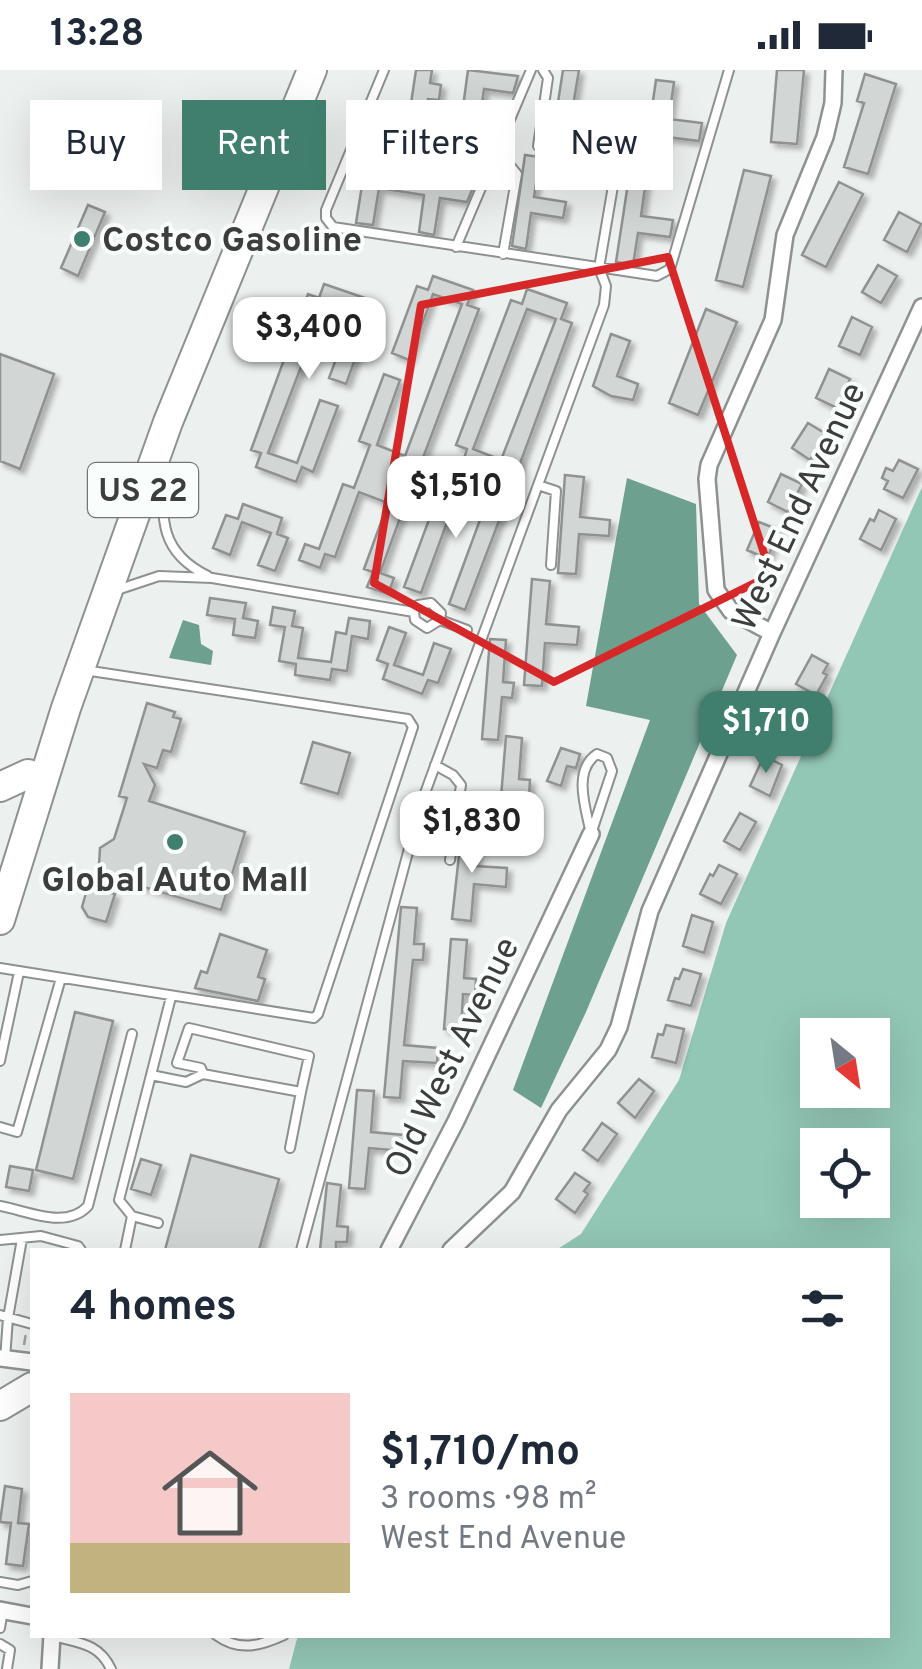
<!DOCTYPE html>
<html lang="en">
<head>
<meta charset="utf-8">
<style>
  :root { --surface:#fff; --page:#f2f2f3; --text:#1f2937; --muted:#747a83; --accent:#407f6d }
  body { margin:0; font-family:Overpass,sans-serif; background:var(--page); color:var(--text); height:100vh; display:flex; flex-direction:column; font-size:38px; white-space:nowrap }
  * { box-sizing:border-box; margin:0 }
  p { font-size:32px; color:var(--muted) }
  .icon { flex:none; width:55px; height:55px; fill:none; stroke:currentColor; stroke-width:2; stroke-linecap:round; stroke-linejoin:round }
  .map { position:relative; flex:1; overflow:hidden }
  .drawer { position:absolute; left:30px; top:1178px; width:860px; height:390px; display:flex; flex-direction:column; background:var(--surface); border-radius:0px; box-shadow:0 10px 40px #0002 }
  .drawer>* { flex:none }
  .guide { position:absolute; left:30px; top:30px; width:862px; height:90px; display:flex; gap:20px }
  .needle { width:65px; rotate:150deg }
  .fabs { position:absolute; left:800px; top:948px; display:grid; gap:20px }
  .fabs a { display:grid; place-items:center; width:90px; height:90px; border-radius:0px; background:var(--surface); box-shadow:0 10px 40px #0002; font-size:50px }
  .price { position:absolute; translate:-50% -85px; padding:0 22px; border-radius:20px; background:#fff; color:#222; font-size:32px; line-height:65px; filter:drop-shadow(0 2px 5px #0008) }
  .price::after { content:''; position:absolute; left:50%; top:60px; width:30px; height:22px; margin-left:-15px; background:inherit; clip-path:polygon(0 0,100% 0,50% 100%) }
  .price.selected { background:var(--accent); color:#fff }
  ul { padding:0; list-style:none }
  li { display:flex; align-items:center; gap:30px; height:250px; padding:0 40px }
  li span { display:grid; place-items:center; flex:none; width:280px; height:200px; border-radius:0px; color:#555 }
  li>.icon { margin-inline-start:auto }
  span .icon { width:120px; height:120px; fill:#fffc; stroke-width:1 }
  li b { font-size:42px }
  h2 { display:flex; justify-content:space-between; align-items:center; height:120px; padding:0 40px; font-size:42px }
  .tag { padding:0 35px; border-radius:0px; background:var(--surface); box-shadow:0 10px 40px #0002; font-size:35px; line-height:90px }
  .tag.selected { background:var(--accent); color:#fff }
  .status { display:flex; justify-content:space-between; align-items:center; height:70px; padding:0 50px; background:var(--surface); direction:ltr }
  .status svg { height:28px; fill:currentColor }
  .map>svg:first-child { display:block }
</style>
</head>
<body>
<div class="status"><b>13:28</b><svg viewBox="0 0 49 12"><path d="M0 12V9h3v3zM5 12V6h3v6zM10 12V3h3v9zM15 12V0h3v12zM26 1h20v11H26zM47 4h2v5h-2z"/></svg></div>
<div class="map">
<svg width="922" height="1599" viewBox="0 0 922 1599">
  <defs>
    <filter id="shadow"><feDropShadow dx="4.5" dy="4.5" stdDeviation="2.5" flood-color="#0004"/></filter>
  </defs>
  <rect width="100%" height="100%" fill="#ecf0ee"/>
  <path fill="#92c6b5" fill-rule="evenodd" d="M 922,417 L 922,1599 L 289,1599 L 298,1565 L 888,1565 L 888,1180 L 556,1180 L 581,1164 L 679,1010 L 726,853 ZM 818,965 L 872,965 L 872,1020 L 818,1020 ZM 818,1075 L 872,1075 L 872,1130 L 818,1130 Z"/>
  <path fill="#6ea090" d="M 627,408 L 696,434 L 699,534 L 737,585 L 586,942 L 541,1038 L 513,1020 L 650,650 L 586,636 Z
    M 183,550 L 199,555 L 201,574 L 213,581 L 211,595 L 169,588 Z"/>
  <path fill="#d2d6d5" stroke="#8f9291" stroke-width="2.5" fill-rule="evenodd" filter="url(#shadow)" d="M 416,0 L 432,0 L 430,13 L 441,15 L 439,30 L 428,29 L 422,69 L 406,67 Z
    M 468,0 L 518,6 L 513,23 L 484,19 L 479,55 L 461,52 Z
    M 563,0 L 579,0 L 573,36 L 606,41 L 604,56 L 571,52 L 565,93 L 549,91 Z
    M 777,0 L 804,0 L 797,74 L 771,72 Z
    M 865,4 L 896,14 L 868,104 L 844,97 L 864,33 L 857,31 Z
    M 656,10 L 674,12 L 669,49 L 702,53 L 699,71 L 666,67 L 661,103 L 643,100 Z
    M 371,59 L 388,61 L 381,102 L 427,109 L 433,68 L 449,71 L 442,111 L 473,116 L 472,120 L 467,132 L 440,128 L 434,165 L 419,162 L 424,125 L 379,118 L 373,155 L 356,153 Z
    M 525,85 L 540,87 L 534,127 L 566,132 L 563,148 L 531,143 L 526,179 L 512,176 Z
    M 744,100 L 771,106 L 743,217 L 716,210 Z
    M 629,107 L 646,110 L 641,146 L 673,150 L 670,167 L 638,163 L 633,195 L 616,192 Z
    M 839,112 L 863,124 L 826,197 L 802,185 Z
    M 88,135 L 105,142 L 78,206 L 61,198 Z
    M 899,142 L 921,154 L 907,182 L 884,170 Z
    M 878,195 L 897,206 L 881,233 L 862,222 Z
    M 433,206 L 473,220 L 467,235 L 479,239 L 421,393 L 411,389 L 393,433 L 404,437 L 380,503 L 394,508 L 388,524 L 367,517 L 373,502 L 364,499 L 388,433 L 359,422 L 335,487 L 325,484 L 320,498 L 299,490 L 305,474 L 319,479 L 343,414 L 354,418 L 370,375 L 359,371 L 384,304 L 400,310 L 377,375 L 405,386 L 462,234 L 433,224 L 409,290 L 392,283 L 417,216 L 428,220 Z
    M 324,214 L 365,228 L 359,244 L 370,248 L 346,314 L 329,308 L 353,244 L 325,234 L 268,383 L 297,393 L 320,330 L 338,336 L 313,402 L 302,397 L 296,412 L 256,397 L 261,383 L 251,380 L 308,224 L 319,228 Z
    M 527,219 L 567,233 L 561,249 L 572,253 L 518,399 L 506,394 L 500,409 L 462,395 L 467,379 L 456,375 L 511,230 L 522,234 ZM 527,239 L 556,249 L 501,390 L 473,379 Z
    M 706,239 L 737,252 L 698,345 L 669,333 Z
    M 852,247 L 872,257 L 860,285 L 839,276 Z
    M 611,264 L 630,271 L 617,306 L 638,314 L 633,330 L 611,326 L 593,316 Z
    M 0,284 L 54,304 L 20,399 L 0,391 Z
    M 829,299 L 850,309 L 837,338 L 816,328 Z
    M 808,353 L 826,364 L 810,390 L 792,378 Z
    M 899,390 L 918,399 L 903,428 L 884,419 L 888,411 L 882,408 L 886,398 L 893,401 Z
    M 781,404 L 802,414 L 788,442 L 768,432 Z
    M 565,405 L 584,407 L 580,447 L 610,450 L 609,466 L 579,464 L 576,504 L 558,503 Z
    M 457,409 L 494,423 L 490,439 L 502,443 L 465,540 L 449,534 L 484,439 L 456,428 L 421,523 L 404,517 L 440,420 L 451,423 Z
    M 243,434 L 282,448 L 277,464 L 288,468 L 275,501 L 258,495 L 271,463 L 242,452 L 230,485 L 213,478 L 226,445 L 238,449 Z
    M 879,440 L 896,449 L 881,480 L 860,469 L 870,449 L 874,451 Z
    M 759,452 L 779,460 L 767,489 L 747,480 Z
    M 532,509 L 550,511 L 546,554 L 579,557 L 577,575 L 545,573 L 542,616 L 524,615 Z
    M 210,528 L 246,533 L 243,548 L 258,551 L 255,568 L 233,565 L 235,549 L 207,545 Z
    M 273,537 L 295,541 L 292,556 L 303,558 L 298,588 L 331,592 L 336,562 L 346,564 L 349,548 L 370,551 L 368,569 L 352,566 L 347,601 L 332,599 L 330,610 L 295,605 L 296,594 L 279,591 L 285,557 L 270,555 Z
    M 389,557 L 406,563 L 394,595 L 423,605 L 434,573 L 451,579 L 438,613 L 428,610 L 422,624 L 383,609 L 388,594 L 377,590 Z
    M 490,569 L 506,570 L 503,612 L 514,613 L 512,628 L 502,627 L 498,670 L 482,669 Z
    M 812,585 L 828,594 L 823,603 L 827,605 L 816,625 L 796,614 Z
    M 147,633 L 175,642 L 173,647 L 181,649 L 171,682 L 163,680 L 157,698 L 144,694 L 155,715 L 149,731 L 245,762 L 221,840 L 131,813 L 123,817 L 99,795 L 100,778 L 114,769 L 127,728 L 119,726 Z
    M 790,640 L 807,650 L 789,679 L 770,666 Z
    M 506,666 L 522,668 L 519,709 L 530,710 L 529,726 L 518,725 L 515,765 L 498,764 Z
    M 313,672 L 350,683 L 338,724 L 301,713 Z
    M 561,678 L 580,684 L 576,698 L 567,696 L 561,716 L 547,711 Z
    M 764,686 L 782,695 L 770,726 L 750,716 Z
    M 740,743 L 756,752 L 740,780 L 724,771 Z
    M 462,758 L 478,760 L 475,796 L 507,798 L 506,817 L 474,814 L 471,851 L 452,849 Z
    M 719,795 L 737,804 L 721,834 L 700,824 L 710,804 L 713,806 Z
    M 95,818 L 115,824 L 106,852 L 88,847 L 82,837 L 86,823 Z
    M 401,837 L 417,838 L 414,874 L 424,874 L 423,890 L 413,890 L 404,975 L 438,978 L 437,993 L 403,991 L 400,1028 L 384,1027 Z
    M 692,845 L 713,852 L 704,883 L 683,876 Z
    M 220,864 L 267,880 L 258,907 L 265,909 L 258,931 L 195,918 L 201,901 L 207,903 Z
    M 451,869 L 467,870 L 464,908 L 476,909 L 475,925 L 463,924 L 461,960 L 444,959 Z
    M 683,899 L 701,904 L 691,936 L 668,930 L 675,908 L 679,909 Z
    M 75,942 L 113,951 L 73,1109 L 36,1100 Z
    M 666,955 L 684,959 L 676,993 L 652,987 L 658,964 L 663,965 Z
    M 639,1009 L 654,1021 L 635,1048 L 618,1033 Z
    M 357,1020 L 374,1021 L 371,1062 L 404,1065 L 403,1081 L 369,1078 L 365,1119 L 349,1118 Z
    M 602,1053 L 617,1064 L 598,1091 L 583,1080 Z
    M 191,1085 L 279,1109 L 259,1180 L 165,1180 Z
    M 141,1089 L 161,1095 L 151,1125 L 131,1119 Z
    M 10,1096 L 33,1100 L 29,1121 L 6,1117 Z
    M 575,1103 L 590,1113 L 584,1121 L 588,1124 L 575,1143 L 556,1129 Z
    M 327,1113 L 341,1115 L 337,1156 L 348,1157 L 347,1172 L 336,1172 L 336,1180 L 320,1180 Z
    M 5,1416 L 22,1419 L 18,1453 L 29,1454 L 23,1496 L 6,1494 L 11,1453 L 0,1452 Z"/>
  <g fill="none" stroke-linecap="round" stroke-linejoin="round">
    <g stroke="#8d918f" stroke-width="12">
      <path id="lane" d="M 384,0 L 326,140 L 326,148 L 333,157 L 657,206 L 670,199 L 729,0
        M 538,76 L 548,8 L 543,0
        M 497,80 L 517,104 L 503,184
        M 456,177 L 531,0
        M 165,394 C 162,444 156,481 208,506
        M 440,395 L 513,422
        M 538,415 L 556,421 L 551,495
        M 114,521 L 159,506 L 212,508 L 414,542 L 415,550 L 427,558 L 440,550 L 441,543 L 431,533 L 418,535 L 414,542
        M 440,550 L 467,560
        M 597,684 L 607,688 L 612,701 L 591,764 C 586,739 572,701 597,684 Z
        M 435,695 L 453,705 L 461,715 L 450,790
        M 0,898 L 314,948 L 318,944 L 413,657 L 408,649 L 84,600
        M 0,991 L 19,902
        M 203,1004 L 201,998 L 177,993 L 189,958 L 309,986 L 301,1022
        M 151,1005 L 186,1012 L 203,1004 L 301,1022 L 290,1078
        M 0,1057 L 17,1062 L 61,908
        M 0,1136 C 28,1141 66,1160 88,1136 L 132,964
        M 132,1146 L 119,1130 L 171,927
        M 0,1170 L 41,1166 L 78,1176 L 81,1180
        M 125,1180 L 132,1146 L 158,1153
        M 301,1180 L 421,734 L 604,235 L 606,216 L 599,198 L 613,116
        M 0,1245 L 32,1254
        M 5,1289 L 8,1248 L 22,1169
        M 0,1512 L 18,1515 L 32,1511
        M 0,1558 L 3,1540
        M 216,1565 C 239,1582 260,1576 284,1565
        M 53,1566 C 79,1573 99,1573 111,1599
        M 0,1574 L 10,1580 L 7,1599"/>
    </g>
    <g stroke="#8d918f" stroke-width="20">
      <path id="street" d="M 772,563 L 731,541 L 716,520 L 707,409 L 709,395 L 773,250 L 785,165 L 825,67 L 833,33 L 834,0
        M 389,1180 L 456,1051 L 591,764
        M 451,1180 L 512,1122 L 559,1040 L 608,980 L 619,957 L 650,841 L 772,563 L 922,237
        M 0,1288 L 32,1292
        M 0,1540 L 32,1546
        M 50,1599 L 52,1565"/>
    </g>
    <g stroke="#8d918f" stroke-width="32">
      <path id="highway" d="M 0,717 L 28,704
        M 0,850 L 66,638 L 168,352 L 312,0
        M 0,1336 L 32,1317"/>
    </g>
    <path stroke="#9d9f9e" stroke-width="2.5" stroke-dasharray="10 5" stroke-linecap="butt" d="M 24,1275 L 26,1263"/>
    <use href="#lane" stroke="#fff" stroke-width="8"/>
    <use href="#street" stroke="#fff" stroke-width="15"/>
    <use href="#highway" stroke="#fff" stroke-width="28"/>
  </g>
  <path fill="none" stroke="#d62828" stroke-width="8" stroke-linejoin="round" d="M 668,187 L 771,505 L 554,612 L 374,513 L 421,235 Z"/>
  <g fill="#407f6d" stroke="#f9fdfc" stroke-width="4">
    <circle cx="82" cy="169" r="10"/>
    <circle cx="175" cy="772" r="10"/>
  </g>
  <g text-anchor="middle" stroke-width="8" stroke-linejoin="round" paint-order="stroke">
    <rect fill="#f9fdfc" stroke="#757776" stroke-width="2.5" x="88" y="393" width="110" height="54" rx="8"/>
    <g font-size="32" font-weight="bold" fill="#3c3d3d">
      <text x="143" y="431">US 22</text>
    </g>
    <g font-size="35" font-weight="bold" fill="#3c3d3d" stroke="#f9fdfc" text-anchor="start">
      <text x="102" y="181">Costco Gasoline</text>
      <text x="175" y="821" text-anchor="middle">Global Auto Mall</text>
    </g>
    <g font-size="35" fill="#3c3d3d" stroke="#f9fdfc">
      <text transform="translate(798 436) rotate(-65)" y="12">West End Avenue</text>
      <text transform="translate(451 987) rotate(-64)" y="12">Old West Avenue</text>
    </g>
  </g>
</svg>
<div class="fabs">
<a><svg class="needle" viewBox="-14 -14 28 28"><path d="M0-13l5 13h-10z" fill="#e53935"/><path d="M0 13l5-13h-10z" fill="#747a83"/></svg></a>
<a><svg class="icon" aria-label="locate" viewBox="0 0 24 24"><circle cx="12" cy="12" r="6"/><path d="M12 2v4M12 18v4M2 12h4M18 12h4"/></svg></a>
</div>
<b class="price" style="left:309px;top:312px">$3,400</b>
<b class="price" style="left:456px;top:471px">$1,510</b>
<b class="price selected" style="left:766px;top:706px">$1,710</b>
<b class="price" style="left:472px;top:806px">$1,830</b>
<div class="guide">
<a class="tag">Buy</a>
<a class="tag selected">Rent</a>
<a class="tag">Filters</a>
<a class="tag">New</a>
</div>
<section class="drawer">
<h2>4 homes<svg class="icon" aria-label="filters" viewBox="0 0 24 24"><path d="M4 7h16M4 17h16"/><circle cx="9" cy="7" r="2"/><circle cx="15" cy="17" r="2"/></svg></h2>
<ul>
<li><span style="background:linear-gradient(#f6c9c9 75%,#c2b280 0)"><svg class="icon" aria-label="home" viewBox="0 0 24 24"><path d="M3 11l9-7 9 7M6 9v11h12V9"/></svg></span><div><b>$1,710/mo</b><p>3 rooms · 98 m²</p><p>West End Avenue</p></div></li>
</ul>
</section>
</div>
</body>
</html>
